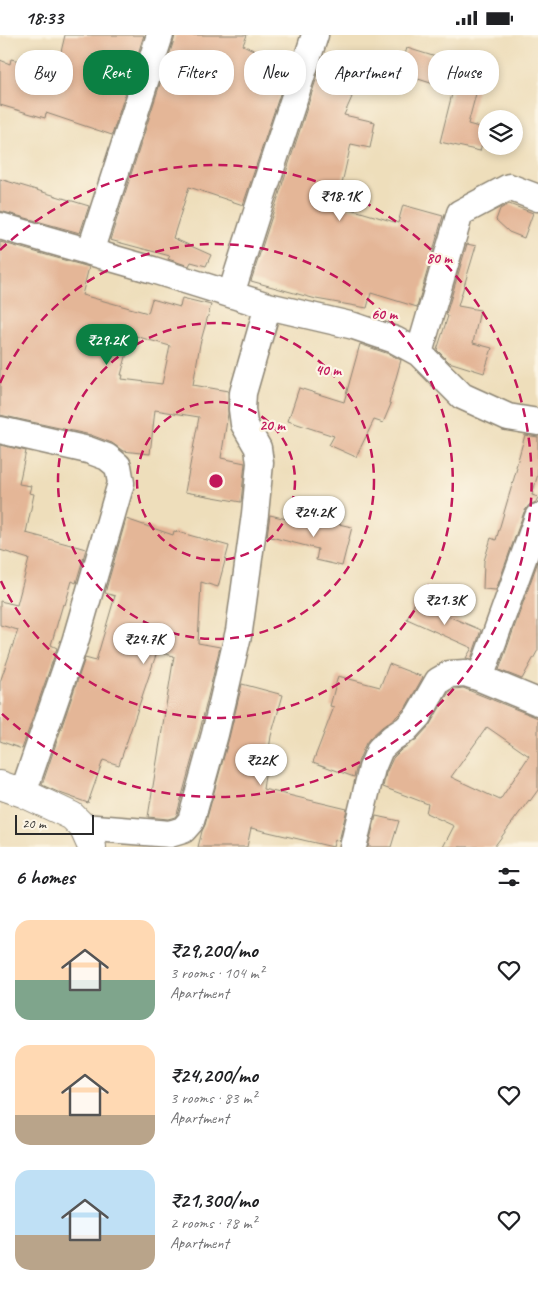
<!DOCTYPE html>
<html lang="en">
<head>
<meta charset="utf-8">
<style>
  :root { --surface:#fff; --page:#f2f2f2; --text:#202124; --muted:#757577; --accent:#0b8043 }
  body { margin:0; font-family:Caveat,sans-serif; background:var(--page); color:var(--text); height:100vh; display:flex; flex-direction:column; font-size:19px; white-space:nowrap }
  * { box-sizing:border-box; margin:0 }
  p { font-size:16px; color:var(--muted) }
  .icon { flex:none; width:28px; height:28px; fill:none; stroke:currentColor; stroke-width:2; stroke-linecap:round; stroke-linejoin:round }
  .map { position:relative; height:812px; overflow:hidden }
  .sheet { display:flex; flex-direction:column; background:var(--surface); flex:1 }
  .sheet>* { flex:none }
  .guide { position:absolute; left:15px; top:15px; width:509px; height:45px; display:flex; gap:10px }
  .fabs { position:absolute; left:478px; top:75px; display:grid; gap:10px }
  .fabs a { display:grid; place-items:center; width:45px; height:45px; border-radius:50%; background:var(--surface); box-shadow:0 2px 8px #0003; font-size:25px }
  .scale { position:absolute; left:15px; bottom:12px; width:79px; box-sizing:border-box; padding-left:5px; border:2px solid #2b2b2b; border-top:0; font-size:14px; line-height:18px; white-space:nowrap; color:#2b2b2b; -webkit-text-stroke:4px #fcf5e5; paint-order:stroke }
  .price { position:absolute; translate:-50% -42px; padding:0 11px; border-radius:18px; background:#fff; color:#222; font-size:16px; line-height:32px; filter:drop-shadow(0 1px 2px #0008) }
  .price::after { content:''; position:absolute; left:50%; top:30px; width:15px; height:11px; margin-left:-8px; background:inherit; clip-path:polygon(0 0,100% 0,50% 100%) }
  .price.selected { background:var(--accent); color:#fff }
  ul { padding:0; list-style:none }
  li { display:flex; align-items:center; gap:15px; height:125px; padding:0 15px }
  li span { display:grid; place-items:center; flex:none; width:140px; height:100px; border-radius:15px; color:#555 }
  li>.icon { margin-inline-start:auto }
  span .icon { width:60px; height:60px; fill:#fffc; stroke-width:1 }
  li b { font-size:21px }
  h2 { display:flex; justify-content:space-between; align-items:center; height:60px; padding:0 15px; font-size:21px }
  .pill { padding:0 18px; border-radius:20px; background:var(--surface); box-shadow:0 2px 8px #0003; font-size:18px; line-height:45px }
  .pill.selected { background:var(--accent); color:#fff }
  .status { display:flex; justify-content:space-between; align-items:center; height:35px; padding:0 25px; background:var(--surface); direction:ltr }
  .status svg { height:14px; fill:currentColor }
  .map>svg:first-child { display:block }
</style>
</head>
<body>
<div class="status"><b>18:33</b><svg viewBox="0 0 49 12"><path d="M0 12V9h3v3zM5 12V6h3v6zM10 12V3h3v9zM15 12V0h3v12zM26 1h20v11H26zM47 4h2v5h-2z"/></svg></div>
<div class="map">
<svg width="538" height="812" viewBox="0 0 538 812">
  <rect width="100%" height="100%" fill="#fcf5e5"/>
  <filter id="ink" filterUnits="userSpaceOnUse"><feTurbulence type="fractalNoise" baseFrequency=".02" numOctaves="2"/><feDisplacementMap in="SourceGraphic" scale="10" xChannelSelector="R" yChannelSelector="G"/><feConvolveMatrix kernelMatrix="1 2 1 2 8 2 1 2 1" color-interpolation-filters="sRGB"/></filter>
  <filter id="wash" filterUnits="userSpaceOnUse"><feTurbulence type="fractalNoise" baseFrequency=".0096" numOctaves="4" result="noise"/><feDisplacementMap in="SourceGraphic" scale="20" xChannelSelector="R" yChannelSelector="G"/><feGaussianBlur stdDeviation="1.12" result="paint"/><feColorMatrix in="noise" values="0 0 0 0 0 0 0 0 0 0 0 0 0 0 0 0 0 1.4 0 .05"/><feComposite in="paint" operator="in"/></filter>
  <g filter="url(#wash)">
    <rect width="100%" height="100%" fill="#eedebb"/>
    <g id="blocks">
      <path fill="#e4b697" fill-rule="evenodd" d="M 65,0 L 144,0 L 112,100 L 46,78 L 45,83 L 0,70 L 0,25 L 10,29 L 11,24 L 37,30 L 37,28 L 57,34 Z
        M 175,0 L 247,0 L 243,10 L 289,32 L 243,170 L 189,152 L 173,203 L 211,220 L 206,231 L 191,227 L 189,231 L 168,224 L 170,221 L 110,205 L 174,5 Z
        M 407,13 L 449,26 L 450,24 L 483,32 L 468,89 L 486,94 L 480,116 L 440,107 L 453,55 L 399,38 Z
        M 316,45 L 352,62 L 344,80 L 375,87 L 370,113 L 351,109 L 337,170 L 398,188 L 403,170 L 443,181 L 417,272 L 371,258 L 367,273 L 316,264 L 251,246 Z
        M 0,144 L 89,171 L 80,198 L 4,177 L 0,176 Z
        M 509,169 L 533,178 L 524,203 L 509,197 L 496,185 L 500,174 Z
        M 0,207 L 89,232 L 82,260 L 148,278 L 152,264 L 180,272 L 182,263 L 211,270 L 200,309 L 193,350 L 228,356 L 228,379 L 221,423 L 245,428 L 241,467 L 185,457 L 199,382 L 155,375 L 150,419 L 123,416 L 112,408 L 91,400 L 0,380 ZM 132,300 L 170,311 L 162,349 L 122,344 L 123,340 L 121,340 Z
        M 467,209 L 476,211 L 458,271 L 480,275 L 473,308 L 492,313 L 484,338 L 449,327 L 437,315 L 448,281 L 446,280 Z
        M 360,309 L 389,319 L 401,325 L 389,368 L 391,369 L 383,388 L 374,385 L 356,422 L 329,410 L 334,401 L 288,386 L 299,353 L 344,367 Z
        M 525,400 L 538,402 L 538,439 L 532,460 L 538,462 L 536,467 L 529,470 L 524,477 L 496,555 L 483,554 L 484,526 L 491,503 L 496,505 L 517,433 L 516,432 Z
        M 0,410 L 26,416 L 19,449 L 31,451 L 29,458 L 34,459 L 26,498 L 86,514 L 76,548 L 72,546 L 65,570 L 63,569 L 51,610 L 57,613 L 22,714 L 0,706 L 0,647 L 18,595 L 0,590 L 0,566 L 17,570 L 29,524 L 0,515 Z
        M 270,480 L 324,493 L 325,486 L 352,492 L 342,531 L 316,525 L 318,514 L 267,501 Z
        M 126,484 L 173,500 L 174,496 L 229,511 L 218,552 L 201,547 L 198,608 L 220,612 L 200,695 L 177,779 L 175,782 L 168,784 L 148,782 L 174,621 L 157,617 L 119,730 L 103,725 L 88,768 L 60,758 L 42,750 L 85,623 L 96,626 L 115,561 L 105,558 Z
        M 538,526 L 538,615 L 522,644 L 499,635 Z
        M 415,567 L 481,595 L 471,624 L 466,623 L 472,613 L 407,584 Z
        M 389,629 L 423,642 L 406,672 L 396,682 L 382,692 L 370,703 L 366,708 L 358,727 L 354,742 L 313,727 L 334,672 L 330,671 L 338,641 L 380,652 Z
        M 242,649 L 283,660 L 271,701 L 263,754 L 347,774 L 339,806 L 335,804 L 333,812 L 251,793 L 247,812 L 198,812 L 202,796 L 205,790 L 229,703 Z
        M 463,653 L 538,683 L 538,755 L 530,766 L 529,765 L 494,812 L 443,812 L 454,791 L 426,778 L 428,769 L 383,752 L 386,738 L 393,723 L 401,715 L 417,704 L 429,691 L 449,657 L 455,654 ZM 487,692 L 529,721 L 500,765 L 451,742 Z
        M 376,781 L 399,786 L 391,812 L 368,812 Z"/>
    </g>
  </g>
  <g filter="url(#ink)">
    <use href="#blocks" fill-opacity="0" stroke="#8c8473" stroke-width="1"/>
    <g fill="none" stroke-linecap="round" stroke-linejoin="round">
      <g stroke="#8c8473" stroke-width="29">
        <path id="minor" d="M 0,191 L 153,235 L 268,271 L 354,291 L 395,305 L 419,318 L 462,361 L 508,382 L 538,387
          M 90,217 L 160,0
          M 231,259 L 262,161 L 315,0
          M 419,318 L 460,178 L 509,152 L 538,163
          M 0,395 L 88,415 L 107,422 L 118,431 L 121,448 L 75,607 L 23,758
          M 480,643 L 538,482
          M 83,792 L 170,799 L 183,795 L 191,786 L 215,699 L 239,596 L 255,479 L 260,428 L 258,413 L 244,389 L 242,374 L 243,358 L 268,271
          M 353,812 L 372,733 L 380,714 L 392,703 L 406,694 L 418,681 L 438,646 L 450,639 L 465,638 L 480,643 L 538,667"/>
      </g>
      <g stroke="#8c8473" stroke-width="30">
        <path id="tertiary" d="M 0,750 L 23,758 L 72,781 L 83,792 L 92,812"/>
      </g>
      <use href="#minor" stroke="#fff" stroke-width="26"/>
      <use href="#tertiary" stroke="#fff" stroke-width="28"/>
    </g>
  </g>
  <g fill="none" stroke="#c2185b" stroke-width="2.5" stroke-dasharray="9 6">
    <circle cx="216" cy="446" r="79"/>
    <circle cx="216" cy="446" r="158"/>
    <path d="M0 348A237 237 0 1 1 0 544"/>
    <path d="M0 215A316 316 0 1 1 0 677"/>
  </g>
  <circle cx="216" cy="446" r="8" fill="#c2185b" stroke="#fcf5e5" stroke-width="2.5"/>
  <g font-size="15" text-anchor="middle" font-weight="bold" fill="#c2185b" stroke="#fcf5e5" stroke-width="4.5" stroke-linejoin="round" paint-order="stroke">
    <text x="439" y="228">80 m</text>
    <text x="384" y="284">60 m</text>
    <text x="328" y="340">40 m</text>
    <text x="272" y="395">20 m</text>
  </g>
</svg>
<div class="fabs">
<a><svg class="icon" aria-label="layers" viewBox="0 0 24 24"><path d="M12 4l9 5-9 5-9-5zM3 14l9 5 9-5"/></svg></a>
</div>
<div class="scale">20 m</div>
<b class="price" style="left:340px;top:187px">₹18.1K</b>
<b class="price selected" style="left:107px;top:331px">₹29.2K</b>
<b class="price" style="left:314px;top:503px">₹24.2K</b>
<b class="price" style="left:445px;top:591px">₹21.3K</b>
<b class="price" style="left:144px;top:630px">₹24.7K</b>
<b class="price" style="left:261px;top:751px">₹22K</b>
<div class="guide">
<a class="pill">Buy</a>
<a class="pill selected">Rent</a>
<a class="pill">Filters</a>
<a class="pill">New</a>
<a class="pill">Apartment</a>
<a class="pill">House</a>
</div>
</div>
<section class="sheet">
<h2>6 homes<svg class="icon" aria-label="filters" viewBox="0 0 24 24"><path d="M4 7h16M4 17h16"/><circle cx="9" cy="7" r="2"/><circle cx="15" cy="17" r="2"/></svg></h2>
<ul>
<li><span style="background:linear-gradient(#ffd9b3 60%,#7fa58c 0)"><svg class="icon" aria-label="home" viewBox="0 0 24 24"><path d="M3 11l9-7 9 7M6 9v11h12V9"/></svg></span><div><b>₹29,200/mo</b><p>3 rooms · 104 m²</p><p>Apartment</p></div><svg class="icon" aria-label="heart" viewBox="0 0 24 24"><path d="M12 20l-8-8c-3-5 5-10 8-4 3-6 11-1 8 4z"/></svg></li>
<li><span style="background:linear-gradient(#ffd9b3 70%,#b9a48a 0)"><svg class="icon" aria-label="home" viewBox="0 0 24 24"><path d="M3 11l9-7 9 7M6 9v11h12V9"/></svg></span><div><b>₹24,200/mo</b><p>3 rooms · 83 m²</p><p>Apartment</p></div><svg class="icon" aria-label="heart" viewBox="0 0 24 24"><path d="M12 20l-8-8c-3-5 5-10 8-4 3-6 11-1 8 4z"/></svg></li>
<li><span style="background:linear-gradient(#bfe0f5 65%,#b9a48a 0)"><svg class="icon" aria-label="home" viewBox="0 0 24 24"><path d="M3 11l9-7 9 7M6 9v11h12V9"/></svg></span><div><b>₹21,300/mo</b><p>2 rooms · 78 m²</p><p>Apartment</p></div><svg class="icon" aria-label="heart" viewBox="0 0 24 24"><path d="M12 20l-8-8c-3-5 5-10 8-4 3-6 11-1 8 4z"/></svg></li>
</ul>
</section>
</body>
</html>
